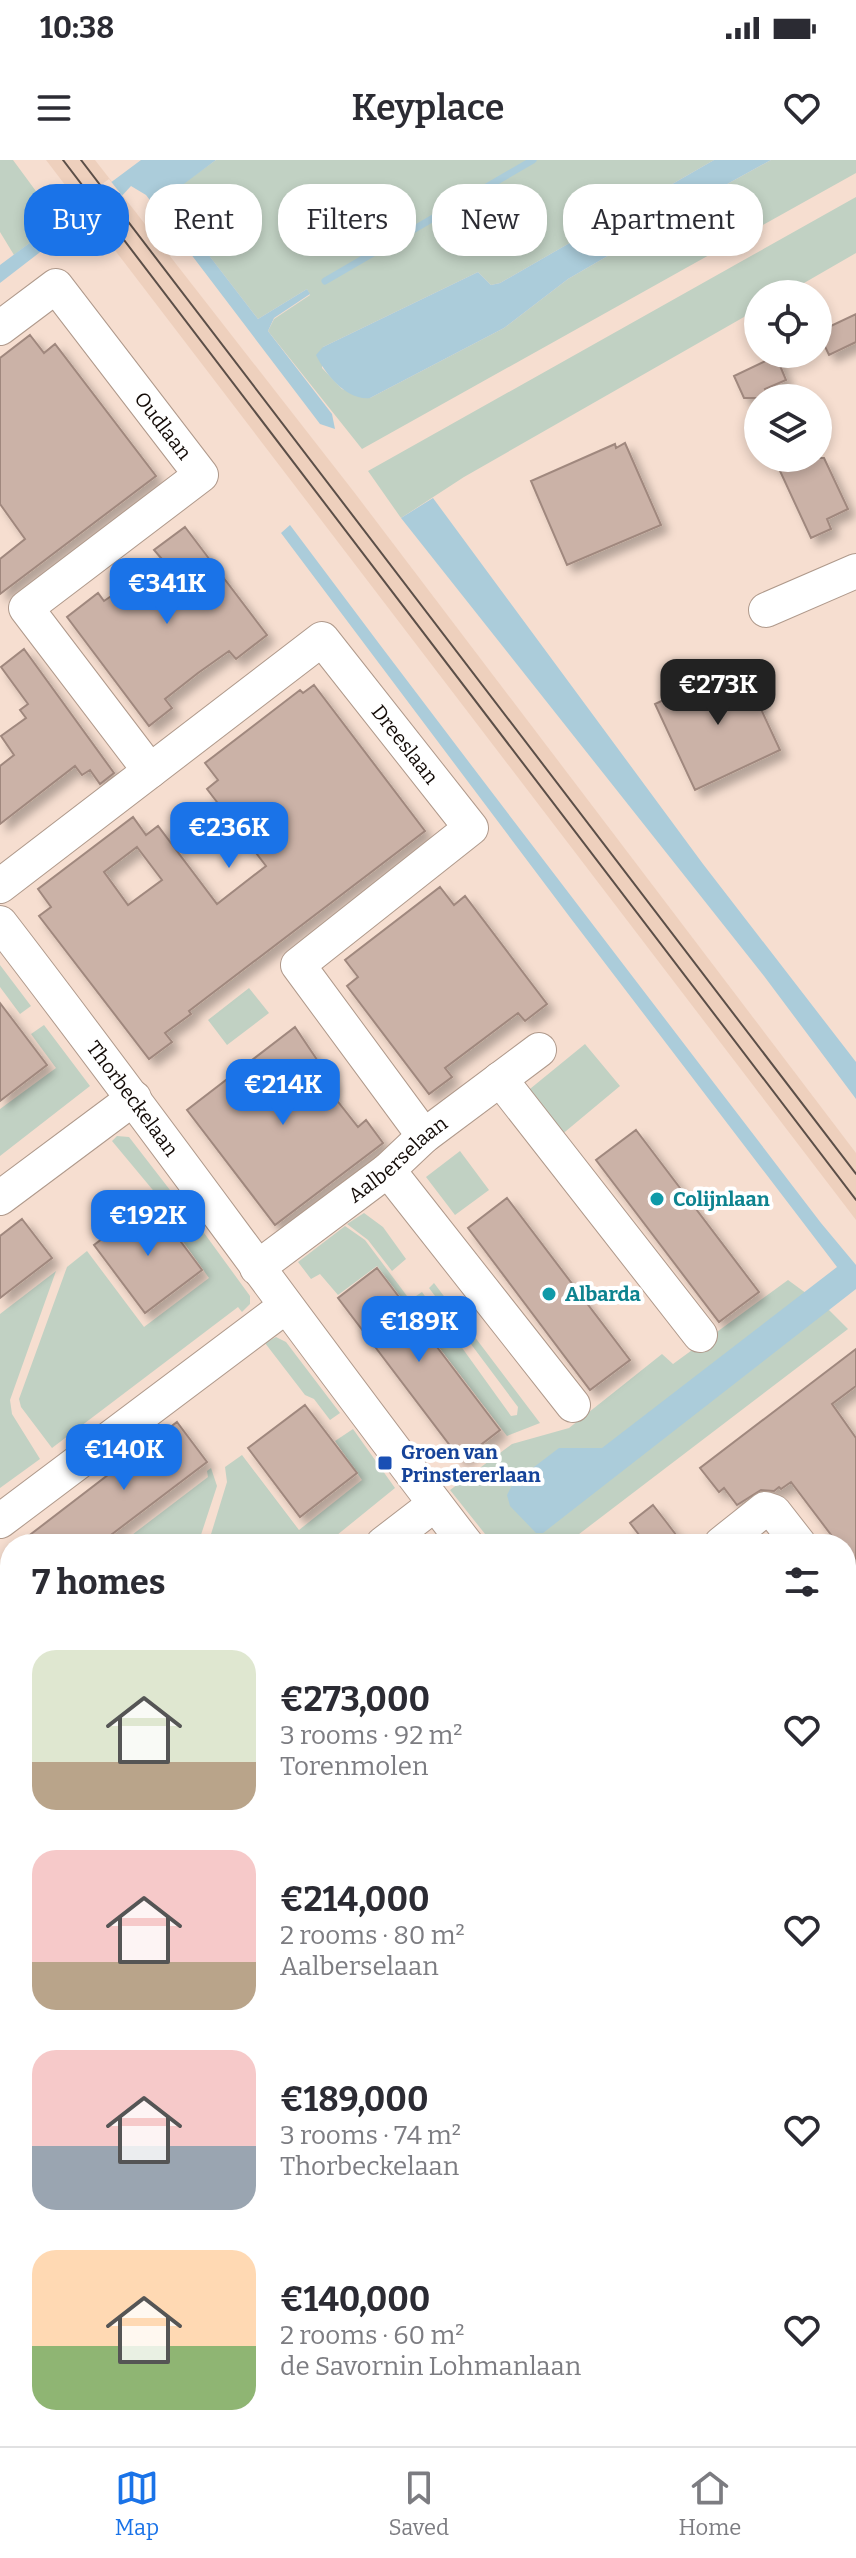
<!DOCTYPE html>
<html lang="en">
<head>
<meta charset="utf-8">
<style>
  :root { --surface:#fff; --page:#f2f2f3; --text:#2b2b33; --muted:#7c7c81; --line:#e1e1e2; --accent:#1a73e8 }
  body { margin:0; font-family:Bitter,serif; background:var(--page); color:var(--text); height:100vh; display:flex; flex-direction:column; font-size:30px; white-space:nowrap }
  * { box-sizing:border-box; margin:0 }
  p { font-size:26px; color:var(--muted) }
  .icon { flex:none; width:44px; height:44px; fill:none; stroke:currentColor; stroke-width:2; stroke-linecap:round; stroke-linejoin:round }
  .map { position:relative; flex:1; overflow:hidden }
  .drawer { position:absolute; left:0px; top:1374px; width:856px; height:912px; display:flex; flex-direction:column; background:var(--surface); border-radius:32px 32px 0 0; box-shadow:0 4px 12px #0003 }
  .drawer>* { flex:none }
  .hud { position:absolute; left:24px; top:24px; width:808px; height:72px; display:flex; gap:16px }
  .fabs { position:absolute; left:744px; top:120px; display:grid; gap:16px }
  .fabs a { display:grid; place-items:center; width:88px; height:88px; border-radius:50%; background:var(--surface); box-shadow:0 4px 12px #0003; font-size:40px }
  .price { position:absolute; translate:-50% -68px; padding:0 18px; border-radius:16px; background:var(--accent); color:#fff; font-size:26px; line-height:52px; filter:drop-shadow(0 2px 4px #0008) }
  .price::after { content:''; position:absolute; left:50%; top:48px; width:24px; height:18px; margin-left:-12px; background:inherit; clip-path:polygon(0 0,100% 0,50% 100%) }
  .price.current { background:#222; color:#fff }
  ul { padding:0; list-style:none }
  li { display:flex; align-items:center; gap:24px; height:200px; padding:0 32px }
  li span { display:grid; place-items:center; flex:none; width:224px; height:160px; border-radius:24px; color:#555 }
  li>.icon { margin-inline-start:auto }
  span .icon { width:96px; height:96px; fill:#fffc; stroke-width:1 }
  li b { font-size:34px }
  h2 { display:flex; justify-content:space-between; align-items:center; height:96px; padding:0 32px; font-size:34px }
  .chip { padding:0 28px; border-radius:32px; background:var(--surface); box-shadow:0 4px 12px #0003; font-size:28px; line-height:72px }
  .chip.current { background:var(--accent); color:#fff }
  .status { display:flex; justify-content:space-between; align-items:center; height:56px; padding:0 40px; background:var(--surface); direction:ltr }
  .status svg { height:22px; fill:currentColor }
  header { display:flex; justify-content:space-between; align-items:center; height:104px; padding:0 32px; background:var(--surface); font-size:36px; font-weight:600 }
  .dock { display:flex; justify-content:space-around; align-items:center; height:112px; border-top:2px solid var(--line); background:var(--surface); font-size:22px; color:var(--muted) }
  .dock a { display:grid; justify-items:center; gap:4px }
  .dock .current { color:var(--accent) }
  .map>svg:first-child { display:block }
</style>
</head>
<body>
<div class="status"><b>10:38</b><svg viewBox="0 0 49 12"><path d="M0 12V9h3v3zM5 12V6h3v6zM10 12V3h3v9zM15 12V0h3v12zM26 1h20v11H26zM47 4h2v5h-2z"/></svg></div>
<header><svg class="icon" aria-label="menu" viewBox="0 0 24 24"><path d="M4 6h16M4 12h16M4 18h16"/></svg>Keyplace<svg class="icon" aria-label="heart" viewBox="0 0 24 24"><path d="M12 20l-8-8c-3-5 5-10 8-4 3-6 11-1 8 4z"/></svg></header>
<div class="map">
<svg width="856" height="2286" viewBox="0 0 856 2286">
  <defs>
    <filter id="shadow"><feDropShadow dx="7" dy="7" stdDeviation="4" flood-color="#0004"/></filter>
  </defs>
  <rect width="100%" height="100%" fill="#f6ded0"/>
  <path fill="#eed0bd" d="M 46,0 L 95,0 L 354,332 L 856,993 L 856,1060 Z"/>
  <path fill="#c1d1c3" d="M 0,0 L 13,0 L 58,61 L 14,95 L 0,72 Z
    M 216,0 L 714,0 L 500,123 L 491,125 L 478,112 L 323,187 L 322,208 L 342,229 L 370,238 L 504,168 L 568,119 L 618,90 L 662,60 L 771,0 L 856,0 L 856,13 L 362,289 L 268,171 L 274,159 L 310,135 L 307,129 L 258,159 L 164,37 Z
    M 856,37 L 856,93 L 785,134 L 758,134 L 758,149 L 464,317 L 401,358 L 368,311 Z
    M 0,805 L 31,846 L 20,854 L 0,827 Z
    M 249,828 L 269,853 L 227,885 L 208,860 Z
    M 44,865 L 90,926 L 0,996 L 0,949 L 56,908 L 31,874 Z
    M 585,884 L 620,926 L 560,976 L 525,933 Z
    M 117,976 L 129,977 L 187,1052 L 177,1059 L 112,981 Z
    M 460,991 L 489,1030 L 455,1055 L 426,1017 Z
    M 364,1053 L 383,1067 L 406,1099 L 392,1111 L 368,1080 L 347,1064 Z
    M 199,1066 L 250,1136 L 250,1144 L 242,1152 L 238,1147 L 52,1288 L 21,1247 L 19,1239 L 67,1107 L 87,1091 L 144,1167 L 209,1118 L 180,1077 Z
    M 345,1066 L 365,1080 L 410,1140 L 422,1132 L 511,1256 L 517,1255 L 518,1247 L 429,1128 L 434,1123 L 540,1263 L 507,1276 L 377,1106 L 338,1135 L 320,1114 L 311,1119 L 298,1102 Z
    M 56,1111 L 10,1240 L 12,1254 L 40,1299 L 0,1328 L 0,1154 Z
    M 788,1120 L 829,1150 L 848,1169 L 566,1384 L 493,1384 L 450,1330 L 512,1284 L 569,1268 L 662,1194 L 673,1204 Z
    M 276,1177 L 286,1182 L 340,1253 L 330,1260 L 314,1239 L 305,1235 L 265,1183 Z
    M 353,1269 L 395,1328 L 326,1384 L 208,1384 L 227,1322 L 225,1307 L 242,1295 L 299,1370 L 362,1320 L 335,1281 Z
    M 211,1308 L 217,1326 L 198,1384 L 120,1384 L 208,1317 L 207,1311 Z
    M 0,1538 L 10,1551 L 10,1730 L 0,1715 Z
    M 10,2015 L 10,2090 L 0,2066 L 0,2020 Z
    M 852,2092 L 855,2102 L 851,2104 L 856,2118 L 856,2167 L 846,2144 L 846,2095 Z"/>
  <path fill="#abccda" d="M 141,0 L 216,0 L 165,38 L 258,159 L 307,129 L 310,134 L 274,158 L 268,171 L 332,254 L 335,269 L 320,264 L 146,35 L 131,26 L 94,66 L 48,86 L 0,123 L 0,105 Z
    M 714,0 L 771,0 L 662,60 L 618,90 L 568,119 L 504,168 L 370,238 C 347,241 325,214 316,195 L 323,187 L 478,112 L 491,125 L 500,123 Z
    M 433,338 L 703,704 L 856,902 L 856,939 L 764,816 L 401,358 Z
    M 290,365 C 465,599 644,831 821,1063 L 856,1105 L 856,1129 L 543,1373 L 536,1373 L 510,1346 L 507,1335 L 513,1323 L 559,1288 L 602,1288 L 837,1107 L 572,760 L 281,373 Z
    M 0,1490 L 10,1504 L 10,1551 L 0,1538 Z"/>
  <path fill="#f6ded0" d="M 109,19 L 124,38 L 98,68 L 77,42 Z"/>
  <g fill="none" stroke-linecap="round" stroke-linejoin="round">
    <path stroke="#abccda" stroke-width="7" d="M 325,121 L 533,0"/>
  </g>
  <path fill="#cbb2a7" stroke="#a0887e" stroke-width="2" fill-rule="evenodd" filter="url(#shadow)" d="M 856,154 L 856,182 L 829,195 L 818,172 Z
    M 30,175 L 44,193 L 55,184 L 156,316 L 0,434 L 0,399 L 25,379 L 0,344 L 0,198 Z
    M 776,196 L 786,220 L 765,229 L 769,238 L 744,238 L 734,216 Z
    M 625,283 L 661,365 L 567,405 L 531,321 L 615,284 L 616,288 Z
    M 774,298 L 824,298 L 848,349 L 827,359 L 831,369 L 811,378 Z
    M 185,367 L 267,475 L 236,499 L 229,491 L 198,513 L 165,539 L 172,548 L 149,566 L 67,457 L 98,433 L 104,441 L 130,423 L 161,398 L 154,390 Z
    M 24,489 L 114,613 L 100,624 L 90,610 L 82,615 L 75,606 L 0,664 L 0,606 L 14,595 L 1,576 L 26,558 L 20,550 L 28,544 L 1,507 Z
    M 740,504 L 780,590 L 695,630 L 655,544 Z
    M 314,525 L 425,671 L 189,851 L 191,854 L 165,873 L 172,882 L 149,899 L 39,756 L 51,747 L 38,729 L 133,657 L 146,675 L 158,666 L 217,744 L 266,706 L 207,629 L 218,620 L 205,603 L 300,530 L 303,533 ZM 137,687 L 162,720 L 128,745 L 104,712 Z
    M 440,727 L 454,745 L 465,736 L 547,844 L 525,861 L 518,853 L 445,908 L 452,917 L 429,934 L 347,826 L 358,817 L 345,800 Z
    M 0,843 L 47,905 L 0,941 Z
    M 295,867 L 334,925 L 328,929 L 358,967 L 366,960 L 383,983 L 275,1065 L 187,950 Z
    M 636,970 L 759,1132 L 719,1162 L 596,1000 Z
    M 507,1038 L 630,1200 L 590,1230 L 468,1068 Z
    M 151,1042 L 202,1110 L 145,1153 L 94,1085 Z
    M 22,1059 L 52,1098 L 0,1138 L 0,1076 Z
    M 377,1108 L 500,1270 L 461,1300 L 338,1138 Z
    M 856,1189 L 856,1226 L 832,1244 L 856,1278 L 856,1407 L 846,1394 L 846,1384 L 838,1384 L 791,1322 L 781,1329 L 779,1327 L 774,1331 L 761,1330 L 737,1345 L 724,1328 L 719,1332 L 700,1308 Z
    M 305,1245 L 357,1313 L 300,1357 L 248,1288 Z
    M 177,1262 L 207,1302 L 99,1384 L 18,1384 Z
    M 653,1345 L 667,1363 L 683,1384 L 646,1384 L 630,1363 Z"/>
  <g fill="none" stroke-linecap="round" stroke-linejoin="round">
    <g stroke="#af998b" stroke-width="36">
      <g id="minor">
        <path id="s1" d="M 0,168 L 56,126 L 201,315 L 26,448 L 150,611"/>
        <path d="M 766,450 L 856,411"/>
        <path id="s2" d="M 0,726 L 322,479 L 471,668 L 298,805 L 424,976"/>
        <path id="s3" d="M 0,763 C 158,968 308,1179 466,1384"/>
        <path d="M 500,919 L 700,1175"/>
        <path d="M 388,1010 L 573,1245"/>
        <path d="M 0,1038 L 134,938"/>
        <path id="s4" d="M 257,1108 L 388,1010 L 424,976 L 539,890"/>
        <path d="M 0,1361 L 286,1146"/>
        <path d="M 383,1384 L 435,1344"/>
        <path d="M 721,1384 L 765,1349 L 774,1352 L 799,1384"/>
        <path d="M 846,1445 L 856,1458"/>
        <path d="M 846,1553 L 856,1546"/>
        <path d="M 0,1752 L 10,1768"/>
        <path d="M 846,1876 L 856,1863"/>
        <path d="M 0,1924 L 10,1920"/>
        <path d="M 846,2086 L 856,2081"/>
        <path d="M 0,2147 L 10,2170"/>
        <path d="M 846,2251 L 856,2274"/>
        <path d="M 235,2276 L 239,2286"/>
        <path d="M 438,2276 L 443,2286"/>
        <path d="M 769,2276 L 773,2286"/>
        <path d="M 0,2286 L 22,2276"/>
      </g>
    </g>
    <use href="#minor" stroke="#fff" stroke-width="34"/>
    <path stroke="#5c4f48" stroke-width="2" d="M 63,0 L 856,1040
      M 81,0 L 856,1014"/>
  </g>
  <g fill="#0f9aa8" stroke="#fff" stroke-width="3">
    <circle cx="657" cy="1039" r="8"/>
    <circle cx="549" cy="1134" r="8"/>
  </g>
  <rect fill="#1a4fb4" stroke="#fff" stroke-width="3" x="377" y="1295" width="16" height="16" rx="4"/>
  <g text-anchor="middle" stroke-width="8" stroke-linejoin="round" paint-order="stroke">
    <g font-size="20" fill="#130b07" stroke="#fff">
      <text dy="7" stroke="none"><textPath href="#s1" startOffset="246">Oudlaan</textPath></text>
      <text dy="7" stroke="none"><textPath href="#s2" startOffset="540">Dreeslaan</textPath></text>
      <text dy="7" stroke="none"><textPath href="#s3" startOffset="220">Thorbeckelaan</textPath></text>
      <text dy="7" stroke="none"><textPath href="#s4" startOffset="178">Aalberselaan</textPath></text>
    </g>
    <g font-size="20" font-weight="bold" fill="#0d838f" stroke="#fff" text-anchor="start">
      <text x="673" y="1046">Colijnlaan</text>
      <text x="565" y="1141">Albarda</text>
    </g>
    <g font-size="20" font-weight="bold" fill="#164399" stroke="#fff" text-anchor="start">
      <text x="401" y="1299">Groen van<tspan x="401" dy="23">Prinstererlaan</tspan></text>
    </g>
  </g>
</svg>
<div class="fabs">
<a><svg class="icon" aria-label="locate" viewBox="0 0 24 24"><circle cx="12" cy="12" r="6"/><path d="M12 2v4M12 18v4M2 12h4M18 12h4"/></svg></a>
<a><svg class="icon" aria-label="layers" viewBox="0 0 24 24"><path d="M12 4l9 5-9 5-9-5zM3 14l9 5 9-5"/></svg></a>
</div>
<b class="price" style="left:167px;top:466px">€341K</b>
<b class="price current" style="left:718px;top:567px">€273K</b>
<b class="price" style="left:229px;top:710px">€236K</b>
<b class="price" style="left:283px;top:967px">€214K</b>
<b class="price" style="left:148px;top:1098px">€192K</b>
<b class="price" style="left:419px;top:1204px">€189K</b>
<b class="price" style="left:124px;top:1332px">€140K</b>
<div class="hud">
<a class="chip current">Buy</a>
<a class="chip">Rent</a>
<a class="chip">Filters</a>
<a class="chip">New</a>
<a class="chip">Apartment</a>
</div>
<section class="drawer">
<h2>7 homes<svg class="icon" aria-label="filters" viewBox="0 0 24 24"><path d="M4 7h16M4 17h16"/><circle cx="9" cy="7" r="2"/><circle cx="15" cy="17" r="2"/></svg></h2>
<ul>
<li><span style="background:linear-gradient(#dfe7d0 70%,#b9a48a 0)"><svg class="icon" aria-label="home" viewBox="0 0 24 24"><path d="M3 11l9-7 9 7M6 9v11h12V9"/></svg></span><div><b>€273,000</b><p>3 rooms · 92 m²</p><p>Torenmolen</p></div><svg class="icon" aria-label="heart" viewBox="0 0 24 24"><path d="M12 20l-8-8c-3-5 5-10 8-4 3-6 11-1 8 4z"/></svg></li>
<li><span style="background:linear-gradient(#f6c9c9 70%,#b9a48a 0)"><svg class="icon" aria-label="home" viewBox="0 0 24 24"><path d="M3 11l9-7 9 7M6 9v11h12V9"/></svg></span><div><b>€214,000</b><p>2 rooms · 80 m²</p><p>Aalberselaan</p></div><svg class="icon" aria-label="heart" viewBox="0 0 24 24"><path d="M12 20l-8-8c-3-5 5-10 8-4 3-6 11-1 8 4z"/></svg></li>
<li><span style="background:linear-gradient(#f6c9c9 60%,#9aa5b1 0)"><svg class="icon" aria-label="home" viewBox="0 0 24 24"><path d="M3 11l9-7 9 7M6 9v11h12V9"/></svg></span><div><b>€189,000</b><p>3 rooms · 74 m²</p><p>Thorbeckelaan</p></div><svg class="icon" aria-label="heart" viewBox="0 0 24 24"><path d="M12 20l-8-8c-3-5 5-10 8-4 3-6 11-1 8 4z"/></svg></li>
<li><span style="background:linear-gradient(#ffd9b3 60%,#8fb573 0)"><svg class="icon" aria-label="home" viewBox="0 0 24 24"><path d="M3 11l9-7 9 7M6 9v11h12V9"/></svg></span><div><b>€140,000</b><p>2 rooms · 60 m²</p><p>de Savornin Lohmanlaan</p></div><svg class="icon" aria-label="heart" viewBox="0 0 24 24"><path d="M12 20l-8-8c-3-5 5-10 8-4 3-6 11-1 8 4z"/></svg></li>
</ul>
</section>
</div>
<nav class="dock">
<a class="current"><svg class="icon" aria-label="map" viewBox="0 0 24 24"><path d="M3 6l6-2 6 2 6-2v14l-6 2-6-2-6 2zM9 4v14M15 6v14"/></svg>Map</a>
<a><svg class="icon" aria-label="saved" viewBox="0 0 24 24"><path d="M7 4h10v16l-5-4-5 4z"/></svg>Saved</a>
<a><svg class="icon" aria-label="home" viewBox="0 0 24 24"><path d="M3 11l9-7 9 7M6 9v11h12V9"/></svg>Home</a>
</nav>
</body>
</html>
